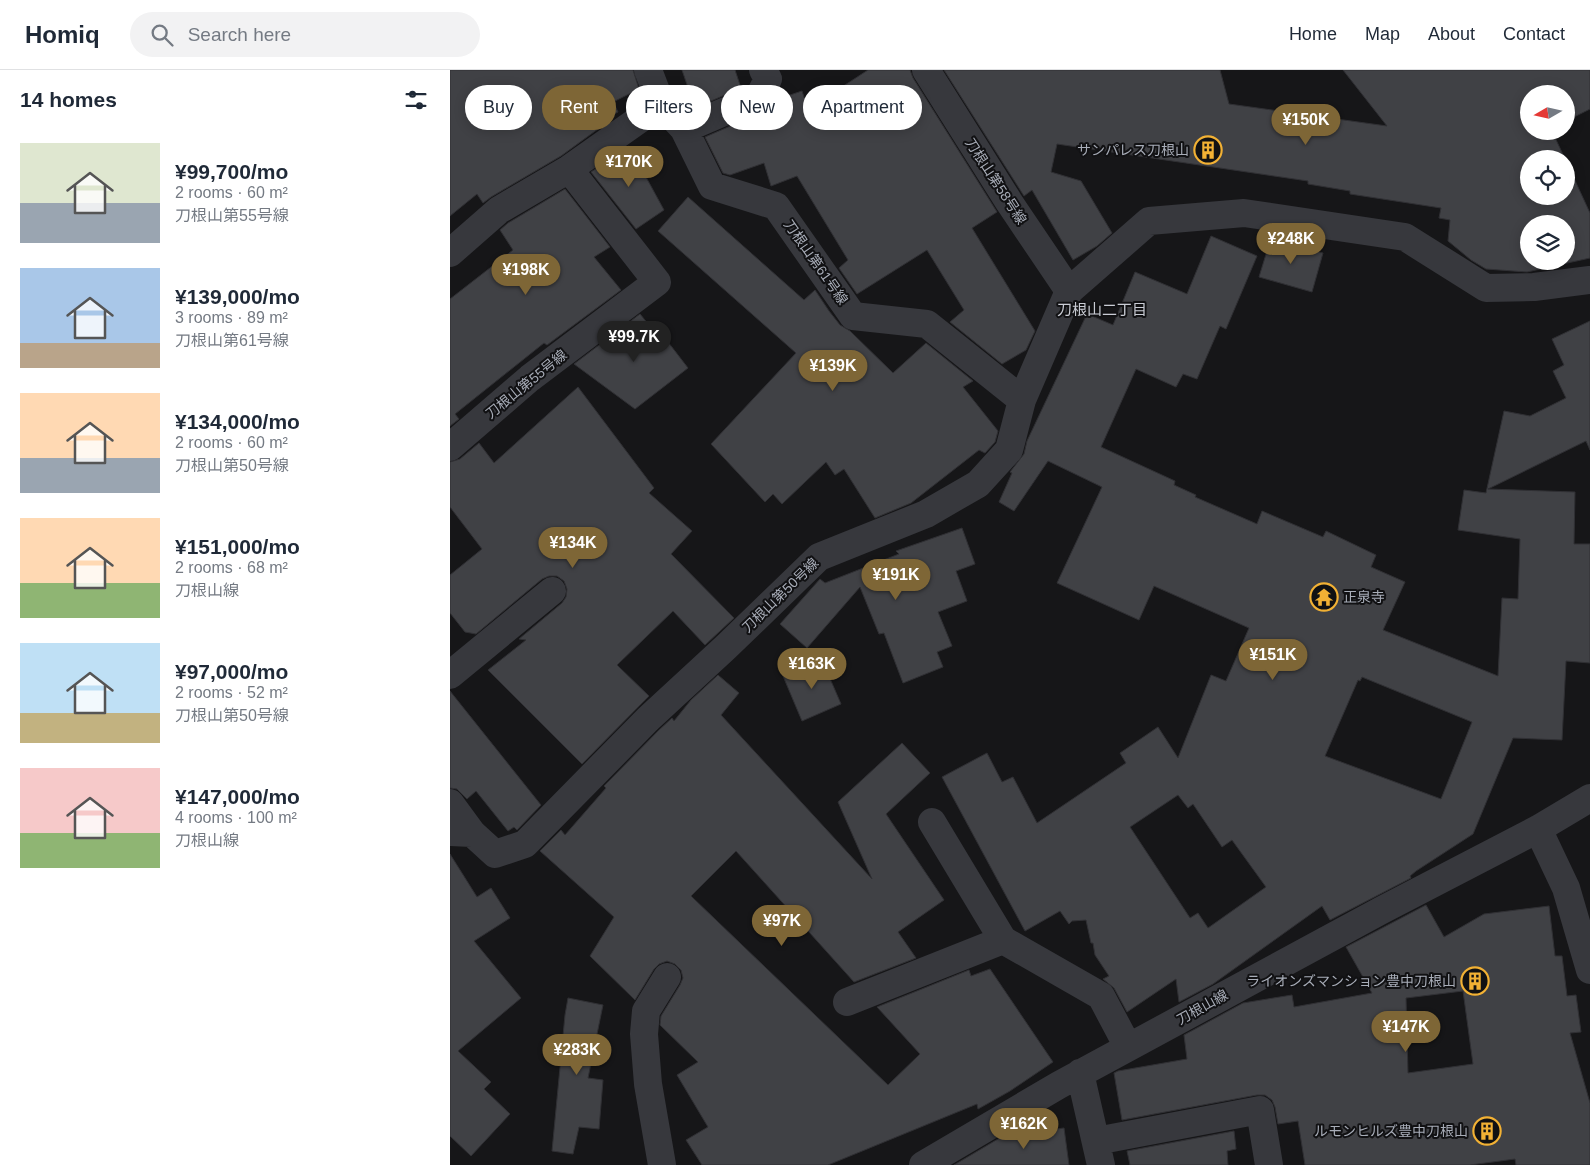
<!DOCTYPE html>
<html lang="en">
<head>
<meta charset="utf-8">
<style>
  :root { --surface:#fff; --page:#f2f2f3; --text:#1f2937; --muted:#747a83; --line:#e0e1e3; --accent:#7e6636 }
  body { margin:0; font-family:Arial,"Noto Sans JP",sans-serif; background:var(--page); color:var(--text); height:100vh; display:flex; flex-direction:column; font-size:19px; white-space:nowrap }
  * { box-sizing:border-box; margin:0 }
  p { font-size:16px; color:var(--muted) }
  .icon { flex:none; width:28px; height:28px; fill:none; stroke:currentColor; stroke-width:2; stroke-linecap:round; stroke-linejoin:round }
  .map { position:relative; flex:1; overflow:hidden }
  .panel { display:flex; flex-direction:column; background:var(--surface); width:450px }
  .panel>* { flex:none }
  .hud { position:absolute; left:15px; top:15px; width:475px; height:45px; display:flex; gap:10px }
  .needle { width:32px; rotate:261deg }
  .tools { position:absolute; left:1070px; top:15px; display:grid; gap:10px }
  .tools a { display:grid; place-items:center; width:55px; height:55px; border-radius:50%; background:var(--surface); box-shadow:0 2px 12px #0003; font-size:25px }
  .price { position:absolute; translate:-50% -42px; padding:0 11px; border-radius:18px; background:var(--accent); color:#fff; font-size:16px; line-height:32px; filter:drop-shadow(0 1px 2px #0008) }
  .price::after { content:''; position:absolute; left:50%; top:30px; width:15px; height:11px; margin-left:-8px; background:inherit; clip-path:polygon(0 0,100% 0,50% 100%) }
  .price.on { background:#222; color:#fff }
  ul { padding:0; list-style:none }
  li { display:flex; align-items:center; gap:15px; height:125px; padding:0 20px }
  li span { display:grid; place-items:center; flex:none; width:140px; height:100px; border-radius:0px; color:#555 }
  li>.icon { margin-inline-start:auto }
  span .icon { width:60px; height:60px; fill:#fffc; stroke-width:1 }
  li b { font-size:21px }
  h2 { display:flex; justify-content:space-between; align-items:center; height:60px; padding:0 20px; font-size:21px }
  .chip { padding:0 18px; border-radius:22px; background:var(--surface); box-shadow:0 2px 12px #0003; font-size:18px; line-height:45px }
  .chip.on { background:var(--accent); color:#fff }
  header { display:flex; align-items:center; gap:30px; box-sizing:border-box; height:70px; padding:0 25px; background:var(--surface); border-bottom:1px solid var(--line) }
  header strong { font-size:24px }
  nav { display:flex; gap:28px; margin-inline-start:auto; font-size:18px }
  .search { width:350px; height:45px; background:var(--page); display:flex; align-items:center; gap:12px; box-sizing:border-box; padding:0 18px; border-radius:28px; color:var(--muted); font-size:19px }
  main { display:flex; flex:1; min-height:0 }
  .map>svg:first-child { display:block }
</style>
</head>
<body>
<header>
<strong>Homiq</strong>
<div class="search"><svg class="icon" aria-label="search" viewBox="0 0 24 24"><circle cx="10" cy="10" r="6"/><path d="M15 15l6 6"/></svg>Search here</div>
<nav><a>Home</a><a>Map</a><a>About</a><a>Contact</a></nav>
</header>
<main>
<section class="panel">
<h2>14 homes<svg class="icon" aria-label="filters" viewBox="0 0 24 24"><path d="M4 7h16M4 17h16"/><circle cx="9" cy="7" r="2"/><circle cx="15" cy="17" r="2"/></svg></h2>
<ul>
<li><span style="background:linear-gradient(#dfe7d0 60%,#9aa5b1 0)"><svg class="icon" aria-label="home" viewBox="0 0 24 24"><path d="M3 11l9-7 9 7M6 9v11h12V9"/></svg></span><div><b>¥99,700/mo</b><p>2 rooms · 60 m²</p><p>刀根山第55号線</p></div></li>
<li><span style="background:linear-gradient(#a9c7e8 75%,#b9a48a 0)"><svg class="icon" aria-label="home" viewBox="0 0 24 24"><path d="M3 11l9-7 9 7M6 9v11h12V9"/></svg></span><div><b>¥139,000/mo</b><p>3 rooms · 89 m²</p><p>刀根山第61号線</p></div></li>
<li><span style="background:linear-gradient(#ffd9b3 65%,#9aa5b1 0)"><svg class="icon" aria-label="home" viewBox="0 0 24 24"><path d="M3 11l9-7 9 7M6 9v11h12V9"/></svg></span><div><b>¥134,000/mo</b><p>2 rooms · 60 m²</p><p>刀根山第50号線</p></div></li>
<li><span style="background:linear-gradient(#ffd9b3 65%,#8fb573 0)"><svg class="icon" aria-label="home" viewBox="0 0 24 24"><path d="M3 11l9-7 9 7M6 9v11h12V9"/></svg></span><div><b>¥151,000/mo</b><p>2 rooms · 68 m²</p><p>刀根山線</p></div></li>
<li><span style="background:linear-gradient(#bfe0f5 70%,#c2b280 0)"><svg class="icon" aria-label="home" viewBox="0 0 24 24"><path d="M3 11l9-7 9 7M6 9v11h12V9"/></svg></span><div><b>¥97,000/mo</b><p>2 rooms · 52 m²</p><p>刀根山第50号線</p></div></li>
<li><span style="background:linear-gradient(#f6c9c9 65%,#8fb573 0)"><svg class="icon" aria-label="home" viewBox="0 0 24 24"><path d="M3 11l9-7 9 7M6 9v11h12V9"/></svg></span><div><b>¥147,000/mo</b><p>4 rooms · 100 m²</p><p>刀根山線</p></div></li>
</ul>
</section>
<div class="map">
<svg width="1140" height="1095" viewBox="0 0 1140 1095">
  <rect width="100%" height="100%" fill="#161618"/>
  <path fill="#404145" stroke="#303034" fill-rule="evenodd" d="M 0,0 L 183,0 L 189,19 L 163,32 L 168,42 L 162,45 L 163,48 L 111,86 L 41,127 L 33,133 L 27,124 L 0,146 Z
    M 232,0 L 285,0 L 291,18 L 245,38 Z
    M 418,0 L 460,0 L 463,8 L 547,142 L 522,158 L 585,261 L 576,280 L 552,294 L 500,252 L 514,240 L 477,180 L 407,224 L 389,198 L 398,190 L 347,106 L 321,116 L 314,93 L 280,105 L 273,103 L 255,67 L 315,41 L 325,30 L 352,21 L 358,39 Z
    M 494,0 L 770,0 L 779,34 L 937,56 L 893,0 L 1140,0 L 1140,39 L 1116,51 L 1116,24 L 1079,24 L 1079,61 L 1102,61 L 1115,89 L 1079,89 L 1079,126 L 1116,126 L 1116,91 L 1140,143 L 1140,188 L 1077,202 L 1036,199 L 1021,190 L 998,171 L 1000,150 L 989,148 L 991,138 L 900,124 L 900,121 L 858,114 L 858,111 L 607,74 L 601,102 L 631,111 L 662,163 L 647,176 L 623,190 L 582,120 L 574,126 ZM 1079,154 L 1116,154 L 1116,191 L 1079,191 Z
    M 179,76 L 214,140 L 186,159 L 141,102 Z
    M 115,119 L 160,177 L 144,187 L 171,220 L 97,275 L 94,273 L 5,344 L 9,349 L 0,356 L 0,229 L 63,180 L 50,160 L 58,153 Z
    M 238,127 L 354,230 L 365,220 L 379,241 L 390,255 L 400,261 L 443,303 L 476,273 L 523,311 L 513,317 L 548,361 L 545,372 L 535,383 L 529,380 L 461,433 L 425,448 L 394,399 L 385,405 L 376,392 L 332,434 L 323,424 L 315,432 L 261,374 L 346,283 L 208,161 Z
    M 761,166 L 807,186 L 776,259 L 770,256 L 747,309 L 733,304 L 726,317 L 686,299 L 651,377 L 725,411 L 724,415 L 746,425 L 745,427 L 807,454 L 812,441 L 873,467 L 876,461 L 926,485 L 921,497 L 955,512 L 933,560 L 1048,606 L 1052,528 L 1068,529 L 1070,469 L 1008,460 L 1014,420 L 1036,423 L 1054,341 L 1080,346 L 1116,328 L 1103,301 L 1114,295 L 1102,269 L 1140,251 L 1140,380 L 1136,371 L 1038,419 L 1125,422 L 1124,474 L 1140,474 L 1140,593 L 1116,591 L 1112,670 L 1063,668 L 1023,764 L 966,801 L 960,806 L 961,808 L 880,850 L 872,836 L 763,914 L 729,932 L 726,909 L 677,942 L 664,918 L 653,909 L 659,906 L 645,885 L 643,873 L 641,873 L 636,850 L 622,851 L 619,854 L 610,841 L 575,861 L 492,707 L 537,683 L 552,712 L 563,707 L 587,753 L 676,693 L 670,683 L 708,657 L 728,688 L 761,605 L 776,611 L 799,558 L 704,516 L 689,550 L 607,513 L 652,417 L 598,391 L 564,441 L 549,432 L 562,403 L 560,402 L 574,384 L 577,371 L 637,244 L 663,255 L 685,202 L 737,224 ZM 912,607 L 1022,652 L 991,729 L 875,686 L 908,610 L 910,611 ZM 728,725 L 738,738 L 743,734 L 772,777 L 782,770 L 816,817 L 758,858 L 748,843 L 740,848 L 680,757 Z
    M 821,168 L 873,183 L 862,222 L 809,207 Z
    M 190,244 L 204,261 L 208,259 L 238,298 L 185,339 L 124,294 Z
    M 128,317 L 204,418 L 199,423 L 242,461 L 221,484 L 284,548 L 255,575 L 223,541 L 167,595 L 199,626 L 132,694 L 38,600 L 76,570 L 69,569 L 112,533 L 116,527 L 117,519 L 114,511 L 107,506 L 99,506 L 92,509 L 26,564 L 15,562 L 0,543 L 0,505 L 32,479 L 0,437 L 0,392 L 10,389 L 29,373 L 44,393 Z
    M 512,458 L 525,494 L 506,501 L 517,531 L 488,542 L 502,576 L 487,582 L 493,597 L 453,613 L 434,563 L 429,564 L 410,517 L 357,578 L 330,554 L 370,509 L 375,513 L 449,484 L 446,481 Z
    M 372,590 L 391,634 L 352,651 L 333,606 Z
    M 268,605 L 289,623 L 271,645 L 422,809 L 388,732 L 452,673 L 480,703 L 436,744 L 494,830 L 448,862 L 466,888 L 404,912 L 286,781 L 241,826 L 438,1015 L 470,984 L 427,937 L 519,900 L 521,906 L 540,899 L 603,992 L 560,1021 L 528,1039 L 527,1034 L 378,1095 L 252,1095 L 236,1070 L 258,1057 L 227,1005 L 248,992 L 210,955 L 211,946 L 230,915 L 233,908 L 231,900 L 225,894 L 217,891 L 209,894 L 204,899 L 185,930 L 140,886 L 164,847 L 90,781 L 111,760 L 115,765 L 156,718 L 154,716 L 209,660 L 222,648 L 224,651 L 241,630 Z
    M 0,621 L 91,735 L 67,760 L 64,757 L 58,761 L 26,721 L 17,729 L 7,719 L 0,718 Z
    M 0,784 L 27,827 L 41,818 L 60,848 L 24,871 L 71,928 L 8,981 L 41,1012 L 34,1019 L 60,1044 L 21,1086 L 0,1066 Z
    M 976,835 L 994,867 L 1034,844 L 1099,836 L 1105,886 L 1112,886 L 1117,926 L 1126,925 L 1131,962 L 1120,963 L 1140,1033 L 1140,1095 L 1066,1095 L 1065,1089 L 1020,1095 L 855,1095 L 848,1051 L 828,1054 L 825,1037 L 822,1030 L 815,1025 L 807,1025 L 672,1050 L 664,1003 L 668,1001 L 737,989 L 734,965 L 793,933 L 842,925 L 844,937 L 922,923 L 896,877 ZM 1013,921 L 1023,994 L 958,1003 L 956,928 Z
    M 118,928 L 153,935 L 138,1008 L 153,1010 L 149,1059 L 129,1057 L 123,1084 L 102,1081 L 115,945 Z
    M 614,1058 L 619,1095 L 504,1095 L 553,1066 Z
    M 784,1061 L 786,1079 L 777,1081 L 778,1095 L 680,1095 L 677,1081 Z"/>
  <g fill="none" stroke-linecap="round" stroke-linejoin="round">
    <path stroke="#37383d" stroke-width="28" d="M 198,0 L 211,34
      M 476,0 L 559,132 L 619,221
      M 234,59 L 262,116 L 326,136 L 403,246 L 477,254 L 572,330
      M 0,183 L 49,140 L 119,99 L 211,34 L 234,59 L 309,27 L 318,9 L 313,0
      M 0,377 L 80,308 L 207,212 L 119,99
      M 0,605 L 102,521
      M 0,733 L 22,763
      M 482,752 L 553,870 L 651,926 L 678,977
      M 1088,759 L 1116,818 L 1140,900
      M 0,762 L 22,763 L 45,784 L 75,774 L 198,649 L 276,577 L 369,487 L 476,444 L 528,414 L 559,380 L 572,330 L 619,221 L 699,151 L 794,143 L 955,167 L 1036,218 L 1084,217 L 1140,210
      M 397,932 L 553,870
      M 630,1003 L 651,1095
      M 646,1071 L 810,1040 L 819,1095
      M 212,1095 L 198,1014 L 194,964 L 196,941 L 217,907
      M 473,1095 L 609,1015 L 932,840 L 1088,759 L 1140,728"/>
  </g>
  <defs>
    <g id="building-ring" transform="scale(1.4375)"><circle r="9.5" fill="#111113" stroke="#f2b134" stroke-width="1.5"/><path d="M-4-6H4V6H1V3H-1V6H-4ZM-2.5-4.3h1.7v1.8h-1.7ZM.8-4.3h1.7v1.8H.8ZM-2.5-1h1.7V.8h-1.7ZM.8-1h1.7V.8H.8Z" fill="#f2b134"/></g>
    <g id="temple-ring" transform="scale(1.4375)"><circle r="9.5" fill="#111113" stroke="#f2b134" stroke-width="1.5"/><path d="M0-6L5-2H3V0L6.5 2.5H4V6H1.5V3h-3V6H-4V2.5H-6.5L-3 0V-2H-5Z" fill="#f2b134"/></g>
  </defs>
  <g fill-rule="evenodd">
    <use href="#building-ring" x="758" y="80"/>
    <use href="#temple-ring" x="874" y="527"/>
    <use href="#building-ring" x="1025" y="911"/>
    <use href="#building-ring" x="1037" y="1061"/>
  </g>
  <g text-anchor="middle" stroke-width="4" stroke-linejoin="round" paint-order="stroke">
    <g font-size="14" fill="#a8adb8" stroke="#111113" text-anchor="end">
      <text x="739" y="85">サンパレス刀根山</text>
      <text x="893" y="532" text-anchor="start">正泉寺</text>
      <text x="1006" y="916">ライオンズマンション豊中刀根山</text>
      <text x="1018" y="1066">ルモンヒルズ豊中刀根山</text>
    </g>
    <g font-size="14" fill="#a8adb8" stroke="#111113">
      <text transform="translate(546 111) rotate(57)" y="5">刀根山第58号線</text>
      <text transform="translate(366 192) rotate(55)" y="5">刀根山第61号線</text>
      <text transform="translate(76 314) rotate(-39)" y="5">刀根山第55号線</text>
      <text transform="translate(330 525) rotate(-44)" y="5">刀根山第50号線</text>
      <text transform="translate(752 937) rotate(-29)" y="5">刀根山線</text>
    </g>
    <g font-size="15" fill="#c9ccd4" stroke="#111113">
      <text x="652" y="245">刀根山二丁目</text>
    </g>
  </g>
</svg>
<div class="tools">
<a><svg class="needle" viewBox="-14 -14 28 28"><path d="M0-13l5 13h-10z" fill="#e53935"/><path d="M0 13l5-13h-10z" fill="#747a83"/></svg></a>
<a><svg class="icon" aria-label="locate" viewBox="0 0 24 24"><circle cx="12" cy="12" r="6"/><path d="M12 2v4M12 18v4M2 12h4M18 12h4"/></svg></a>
<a><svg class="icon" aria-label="layers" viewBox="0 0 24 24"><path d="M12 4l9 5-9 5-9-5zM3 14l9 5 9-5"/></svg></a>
</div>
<b class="price" style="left:856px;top:76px">¥150K</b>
<b class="price" style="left:179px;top:118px">¥170K</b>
<b class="price" style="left:841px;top:195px">¥248K</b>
<b class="price" style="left:76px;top:226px">¥198K</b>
<b class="price on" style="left:184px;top:293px">¥99.7K</b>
<b class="price" style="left:383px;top:322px">¥139K</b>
<b class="price" style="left:123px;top:499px">¥134K</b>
<b class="price" style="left:446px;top:531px">¥191K</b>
<b class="price" style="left:823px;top:611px">¥151K</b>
<b class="price" style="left:362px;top:620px">¥163K</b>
<b class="price" style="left:332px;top:877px">¥97K</b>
<b class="price" style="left:956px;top:983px">¥147K</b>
<b class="price" style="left:127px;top:1006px">¥283K</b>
<b class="price" style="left:574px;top:1080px">¥162K</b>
<div class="hud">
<a class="chip">Buy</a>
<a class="chip on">Rent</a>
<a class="chip">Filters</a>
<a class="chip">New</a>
<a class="chip">Apartment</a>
</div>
</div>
</main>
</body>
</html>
